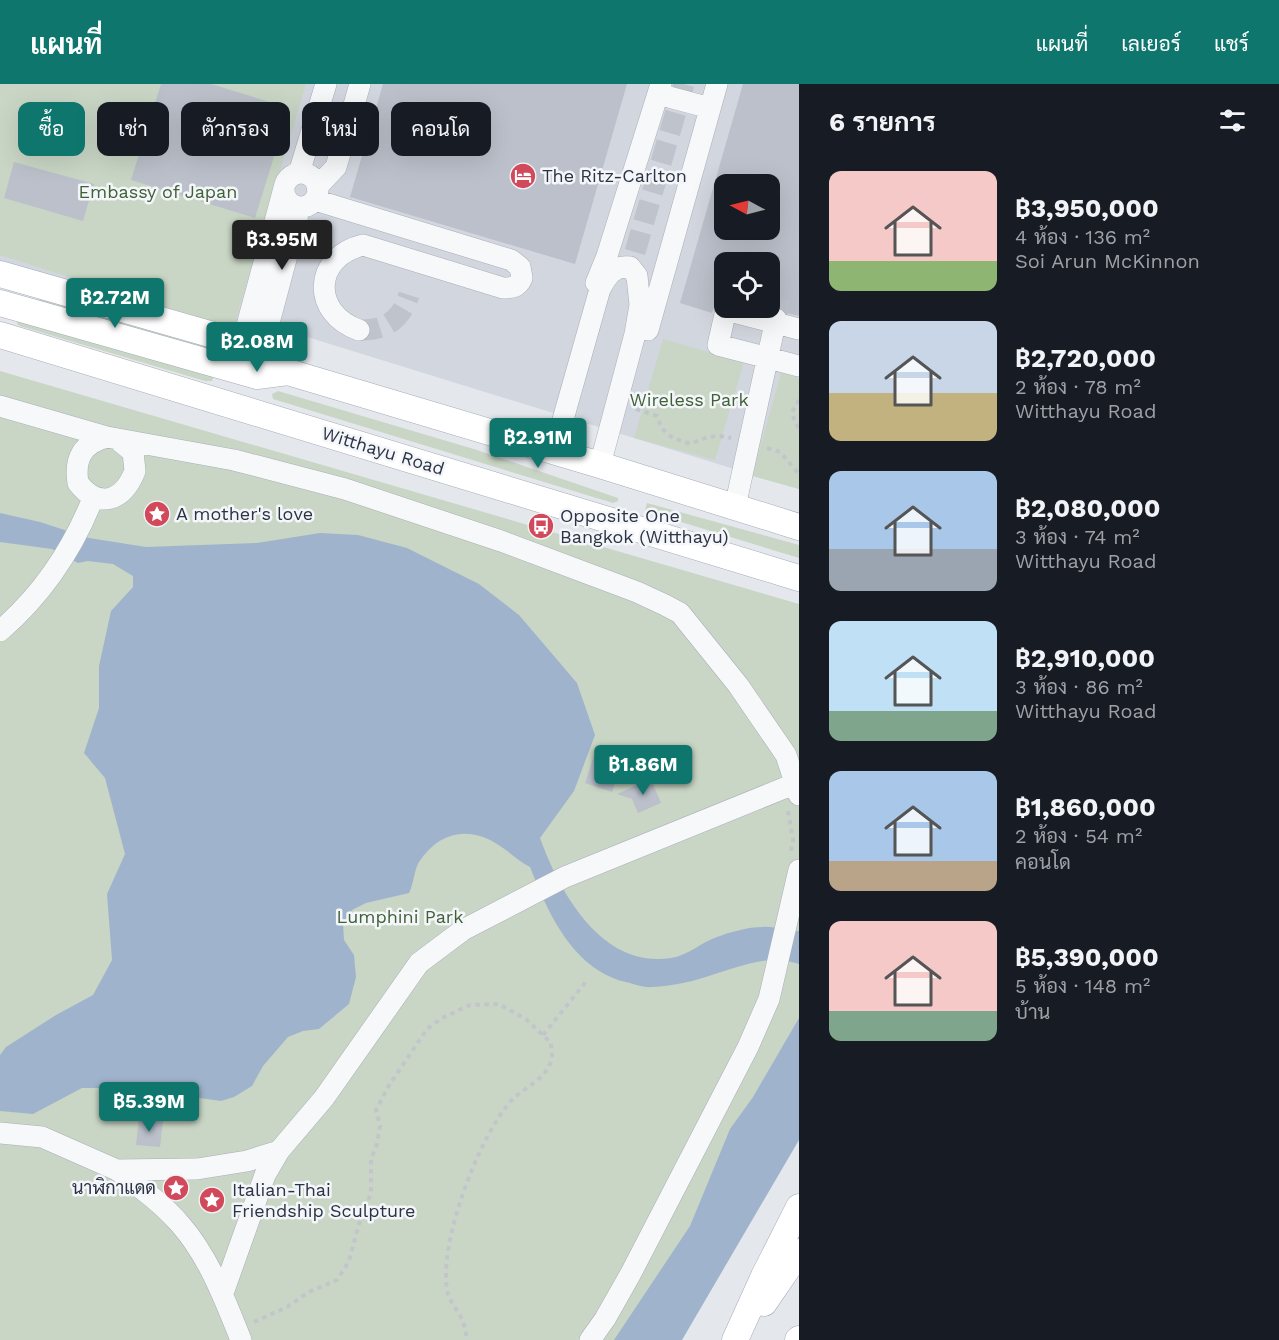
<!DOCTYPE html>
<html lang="th">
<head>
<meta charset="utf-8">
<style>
  :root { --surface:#171b24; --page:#242831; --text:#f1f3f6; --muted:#9ea1a6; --accent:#0f766e }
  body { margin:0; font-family:"Work Sans",Sarabun,sans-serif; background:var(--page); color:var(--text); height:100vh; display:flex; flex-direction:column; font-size:22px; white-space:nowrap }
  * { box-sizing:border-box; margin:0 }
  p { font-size:20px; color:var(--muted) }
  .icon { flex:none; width:33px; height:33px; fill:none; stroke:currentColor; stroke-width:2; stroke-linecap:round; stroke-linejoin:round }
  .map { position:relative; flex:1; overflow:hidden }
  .sheet { display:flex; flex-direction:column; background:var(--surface); width:480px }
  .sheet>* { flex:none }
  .banner { position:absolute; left:18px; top:18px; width:570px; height:54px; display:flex; gap:12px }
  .needle { width:39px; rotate:277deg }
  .tools { position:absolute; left:714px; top:90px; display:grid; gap:12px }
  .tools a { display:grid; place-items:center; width:66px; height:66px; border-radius:12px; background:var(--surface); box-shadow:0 6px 24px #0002; font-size:30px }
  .price { position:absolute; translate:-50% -51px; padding:0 14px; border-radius:6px; background:var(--accent); color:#fff; font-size:20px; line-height:39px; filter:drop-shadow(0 2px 3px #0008) }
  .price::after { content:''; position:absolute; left:50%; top:36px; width:18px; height:14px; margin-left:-9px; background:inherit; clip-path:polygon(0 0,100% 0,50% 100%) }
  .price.on { background:#222; color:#fff }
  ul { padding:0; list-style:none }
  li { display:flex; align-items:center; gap:18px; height:150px; padding:0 30px }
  li span { display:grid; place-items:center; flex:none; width:168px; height:120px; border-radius:12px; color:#555 }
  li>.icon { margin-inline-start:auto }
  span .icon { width:72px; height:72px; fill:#fffc; stroke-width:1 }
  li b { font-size:26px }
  h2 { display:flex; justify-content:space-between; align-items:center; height:72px; padding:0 30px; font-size:26px }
  .tag { padding:0 21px; border-radius:12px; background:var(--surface); box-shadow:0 6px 24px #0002; font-size:21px; line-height:54px }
  .tag.on { background:var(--accent); color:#fff }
  header { display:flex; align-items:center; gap:36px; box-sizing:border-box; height:84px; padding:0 30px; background:var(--accent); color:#fff }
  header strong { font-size:28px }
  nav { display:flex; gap:33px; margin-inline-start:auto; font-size:21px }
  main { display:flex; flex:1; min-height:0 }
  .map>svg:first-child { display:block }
</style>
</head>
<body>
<header>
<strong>แผนที่</strong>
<nav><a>แผนที่</a><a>เลเยอร์</a><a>แชร์</a></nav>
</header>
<main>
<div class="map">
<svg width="799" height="1256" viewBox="0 0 799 1256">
  <rect width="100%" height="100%" fill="#e4e7ec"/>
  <path fill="#d2d6de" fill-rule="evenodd" d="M 0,0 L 799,0 L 799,405 L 275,243 L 272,253 L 0,177 ZM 724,100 L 770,100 L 770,146 L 724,146 ZM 724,178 L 770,178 L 770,224 L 724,224 Z"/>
  <path fill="#c9d6c5" d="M 0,0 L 306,0 L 233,245 L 0,171 Z
    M 36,211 L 218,265 L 215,267 L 40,217 Z
    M 17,235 L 214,292 L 212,297 L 205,297 L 20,242 L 17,240 Z
    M 663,255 L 744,278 L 715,376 L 634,354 Z
    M 0,287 L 799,520 L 799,1045 L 677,1256 L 0,1256 Z
    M 781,289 L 799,294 L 799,405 L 752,392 Z
    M 278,307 L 477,366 L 618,414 L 618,417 L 613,419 L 273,315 L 272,310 Z
    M 647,419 L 799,461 L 799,474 L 645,427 Z"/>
  <path fill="#9fb4cc" d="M 0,429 L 40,438 L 89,454 L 146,463 L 257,459 L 320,449 L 358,451 L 407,464 L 479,500 L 519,531 L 577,599 L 595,651 L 574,707 L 540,754 C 560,809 602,885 671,874 C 687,872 702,858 717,853 C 730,848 749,843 762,843 C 775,842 787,847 799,847 L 799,880 C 769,870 744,881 715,890 C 695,897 674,902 652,903 C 645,904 637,901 630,899 C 574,888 549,831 530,783 C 520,778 513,771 503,764 C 472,741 440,746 419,778 C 414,786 414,799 409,809 L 366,819 L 352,826 L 343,839 L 344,856 L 354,871 L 356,893 L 349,920 L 319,945 L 303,947 L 288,953 L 263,982 L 252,1002 L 234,1013 L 221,1017 L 127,1004 L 82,1004 L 33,1030 L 0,1027 L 0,971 L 6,963 L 56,931 L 93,911 L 112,876 L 107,810 L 125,770 L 105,694 L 84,669 L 99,624 L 99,582 L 111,527 L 133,503 L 133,492 L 113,480 L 88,477 L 78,479 L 52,465 L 0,458 Z
    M 799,934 L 799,1056 L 682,1256 L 614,1256 L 690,1142 L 730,1045 L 753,1013 Z"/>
  <path fill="#bbc0ca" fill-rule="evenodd" d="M 161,0 L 211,0 L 289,24 L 255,134 L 131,96 Z
    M 383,0 L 627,0 L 575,180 L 350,113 Z
    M 743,0 L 799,0 L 799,232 L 787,229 L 779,223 L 770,224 L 767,224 L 770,224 L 770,178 L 724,178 L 724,214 L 716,218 L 712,229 L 680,219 ZM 724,100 L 770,100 L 770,146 L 724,146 Z
    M 14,78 L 94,100 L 83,137 L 4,114 Z
    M 594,672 L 621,682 L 612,708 L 585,699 Z
    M 651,695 L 661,719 L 638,729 L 632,715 L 617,710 Z
    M 139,1034 L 163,1037 L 160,1063 L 136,1061 Z"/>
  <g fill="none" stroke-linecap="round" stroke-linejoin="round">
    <path stroke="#bfc3cb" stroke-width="21" stroke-dasharray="21 10" stroke-linecap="butt" d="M 635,168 L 684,0
      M 776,235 L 782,204
      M 359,246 C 385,247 401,236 409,211"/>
    <g stroke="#a9aeb7" stroke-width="22">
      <path id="minor" d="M 658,10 L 710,24
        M 299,89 L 326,0
        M284 106a17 17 0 1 1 34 0a17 17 0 1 1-34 0Z
        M 317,103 L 336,83 L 360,0
        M 315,116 L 511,176 L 520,183 L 522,194 C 518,203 513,204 503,204 L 363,161 C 313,173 311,229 359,246
        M 596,199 L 607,172 L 661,0
        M 799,245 L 726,226 L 718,261 L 799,282
        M 648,246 L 717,0
        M 242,260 L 284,104
        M 262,265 L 300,123
        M 0,322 L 107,353 L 234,376 L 345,405 L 501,457 L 637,508 L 665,521 L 680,529 L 738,601 L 786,671 L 799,711
        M 107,353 C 83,359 74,374 78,399 C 99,426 123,417 135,387 L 133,368 L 117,355
        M 554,367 L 600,205 C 607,192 614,181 630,183 L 637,192 L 640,221 L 635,250 L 600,381
        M 735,423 L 776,235
        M 0,547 C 43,510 72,467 93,414
        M 0,1049 L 42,1053 L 117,1086 L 197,1085 L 247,1077 L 279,1067 L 324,1014 L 419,879 L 463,846 L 565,793 L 799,698
        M 117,1086 C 138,1102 162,1119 180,1140 C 209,1173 225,1216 241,1256
        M 223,1209 L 265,1091 L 279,1067
        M 590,1256 L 605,1235 L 631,1189 L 748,963 L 769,915 L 799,786"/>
    </g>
    <g stroke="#a3abb8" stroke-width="27">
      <path id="major" d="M 0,190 L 262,265 L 288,288
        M 0,219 L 257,292 L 288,288 L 600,381 L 799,443
        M 0,251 L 799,494
        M 764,1219 L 799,1168
        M 735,1256 L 764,1192 L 799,1123
        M 798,1256 L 799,1255"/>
    </g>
    <path stroke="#c2c5cb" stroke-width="4" stroke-dasharray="4.5 4.5" stroke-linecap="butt" d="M 799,316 L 792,328 L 795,339 L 799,344
      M 636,325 L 657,332 C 664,353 671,353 691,360 C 705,353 715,350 731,354
      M 767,364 L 780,368 L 799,390
      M 788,727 L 793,756 L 791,767
      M 543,951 L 588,895
      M 254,1238 L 287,1223 L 309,1208 L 337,1196 L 349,1177 L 359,1140 L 371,1109 L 371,1075 L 377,1060 L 380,1042 L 376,1026 L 388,1003 L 427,945 L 442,934 L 470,921 L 499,920 L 527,936 L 551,959 C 551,964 553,972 551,977 C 545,997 522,1004 510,1018 C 479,1053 436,1164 448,1210 C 451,1220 460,1229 463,1238 C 465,1244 466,1250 467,1256"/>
    <use href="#minor" stroke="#f7f8fa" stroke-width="21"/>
    <use href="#major" stroke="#fff" stroke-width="26"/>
  </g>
  <defs>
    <g id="hotel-disc" transform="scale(1.35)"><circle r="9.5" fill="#d1495b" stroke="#f4f6f9"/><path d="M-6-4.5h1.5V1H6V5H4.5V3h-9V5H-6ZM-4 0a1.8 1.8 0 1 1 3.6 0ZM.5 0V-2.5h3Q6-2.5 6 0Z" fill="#fff"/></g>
    <g id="sight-disc" transform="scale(1.35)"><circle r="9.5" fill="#d1495b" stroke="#f4f6f9"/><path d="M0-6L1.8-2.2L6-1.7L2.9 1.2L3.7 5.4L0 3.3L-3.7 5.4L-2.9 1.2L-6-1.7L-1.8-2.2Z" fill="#fff"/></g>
    <g id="bus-disc" transform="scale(1.35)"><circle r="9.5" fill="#d1495b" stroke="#f4f6f9"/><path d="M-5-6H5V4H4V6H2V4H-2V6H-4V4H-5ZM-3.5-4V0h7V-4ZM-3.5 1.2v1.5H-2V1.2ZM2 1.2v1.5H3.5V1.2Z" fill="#fff"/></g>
  </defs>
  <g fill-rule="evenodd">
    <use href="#hotel-disc" x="523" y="92"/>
    <use href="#sight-disc" x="157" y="430"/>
    <use href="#bus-disc" x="541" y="442"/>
    <use href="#sight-disc" x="176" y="1104"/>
    <use href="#sight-disc" x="212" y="1116"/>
  </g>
  <g text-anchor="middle" stroke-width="5" stroke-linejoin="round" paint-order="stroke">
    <g font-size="18" fill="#2b3445" stroke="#f4f6f9" text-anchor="start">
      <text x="542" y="98">The Ritz-Carlton</text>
      <text x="176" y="436">A mother's love</text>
      <text x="560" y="438">Opposite One<tspan x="560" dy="21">Bangkok (Witthayu)</tspan></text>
      <text x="156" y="1110" text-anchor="end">นาฬิกาแดด</text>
      <text x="232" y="1112">Italian-Thai<tspan x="232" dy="21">Friendship Sculpture</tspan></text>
    </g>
    <g font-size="18" fill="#3f6138" stroke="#f4f6f9">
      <text x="158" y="114">Embassy of Japan</text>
      <text x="689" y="322">Wireless Park</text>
      <text x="400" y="839">Lumphini Park</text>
    </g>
    <g font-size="18" fill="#2b3445" stroke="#f4f6f9">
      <text transform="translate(383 367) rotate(17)" y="6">Witthayu Road</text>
    </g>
  </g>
</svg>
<div class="tools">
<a><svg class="needle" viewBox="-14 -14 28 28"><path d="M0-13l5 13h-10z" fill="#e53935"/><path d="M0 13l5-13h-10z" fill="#9ea1a6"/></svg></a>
<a><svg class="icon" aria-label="locate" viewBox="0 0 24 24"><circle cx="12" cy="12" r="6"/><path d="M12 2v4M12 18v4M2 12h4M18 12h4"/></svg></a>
</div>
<b class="price on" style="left:282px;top:187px">฿3.95M</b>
<b class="price" style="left:115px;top:245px">฿2.72M</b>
<b class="price" style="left:257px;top:289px">฿2.08M</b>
<b class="price" style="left:538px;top:385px">฿2.91M</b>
<b class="price" style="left:643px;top:712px">฿1.86M</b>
<b class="price" style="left:149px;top:1049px">฿5.39M</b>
<div class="banner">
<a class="tag on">ซื้อ</a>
<a class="tag">เช่า</a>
<a class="tag">ตัวกรอง</a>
<a class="tag">ใหม่</a>
<a class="tag">คอนโด</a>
</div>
</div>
<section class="sheet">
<h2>6 รายการ<svg class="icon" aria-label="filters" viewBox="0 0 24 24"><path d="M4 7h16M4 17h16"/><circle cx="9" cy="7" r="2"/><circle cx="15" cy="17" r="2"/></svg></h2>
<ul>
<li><span style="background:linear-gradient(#f6c9c9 75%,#8fb573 0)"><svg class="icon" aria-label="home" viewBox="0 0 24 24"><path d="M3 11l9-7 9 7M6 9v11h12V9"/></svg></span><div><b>฿3,950,000</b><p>4 ห้อง · 136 m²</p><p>Soi Arun McKinnon</p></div></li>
<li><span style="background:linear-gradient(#c9d6e8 60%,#c2b280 0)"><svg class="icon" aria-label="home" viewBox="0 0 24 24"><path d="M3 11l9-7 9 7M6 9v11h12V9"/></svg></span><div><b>฿2,720,000</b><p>2 ห้อง · 78 m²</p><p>Witthayu Road</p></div></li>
<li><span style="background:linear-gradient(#a9c7e8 65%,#9aa5b1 0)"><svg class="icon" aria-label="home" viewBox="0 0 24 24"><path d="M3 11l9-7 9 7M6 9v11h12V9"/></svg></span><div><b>฿2,080,000</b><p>3 ห้อง · 74 m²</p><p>Witthayu Road</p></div></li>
<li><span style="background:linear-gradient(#bfe0f5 75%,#7fa58c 0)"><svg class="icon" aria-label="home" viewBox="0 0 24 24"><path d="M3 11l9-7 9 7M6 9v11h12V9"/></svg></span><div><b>฿2,910,000</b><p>3 ห้อง · 86 m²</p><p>Witthayu Road</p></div></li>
<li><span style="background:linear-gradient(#a9c7e8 75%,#b9a48a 0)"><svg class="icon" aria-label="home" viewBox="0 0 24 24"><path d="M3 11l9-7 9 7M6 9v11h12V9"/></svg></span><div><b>฿1,860,000</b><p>2 ห้อง · 54 m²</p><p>คอนโด</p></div></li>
<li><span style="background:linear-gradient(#f6c9c9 75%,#7fa58c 0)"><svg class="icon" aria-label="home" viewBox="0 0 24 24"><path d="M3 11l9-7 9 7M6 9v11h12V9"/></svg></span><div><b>฿5,390,000</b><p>5 ห้อง · 148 m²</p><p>บ้าน</p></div></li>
</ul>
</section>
</main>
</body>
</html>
